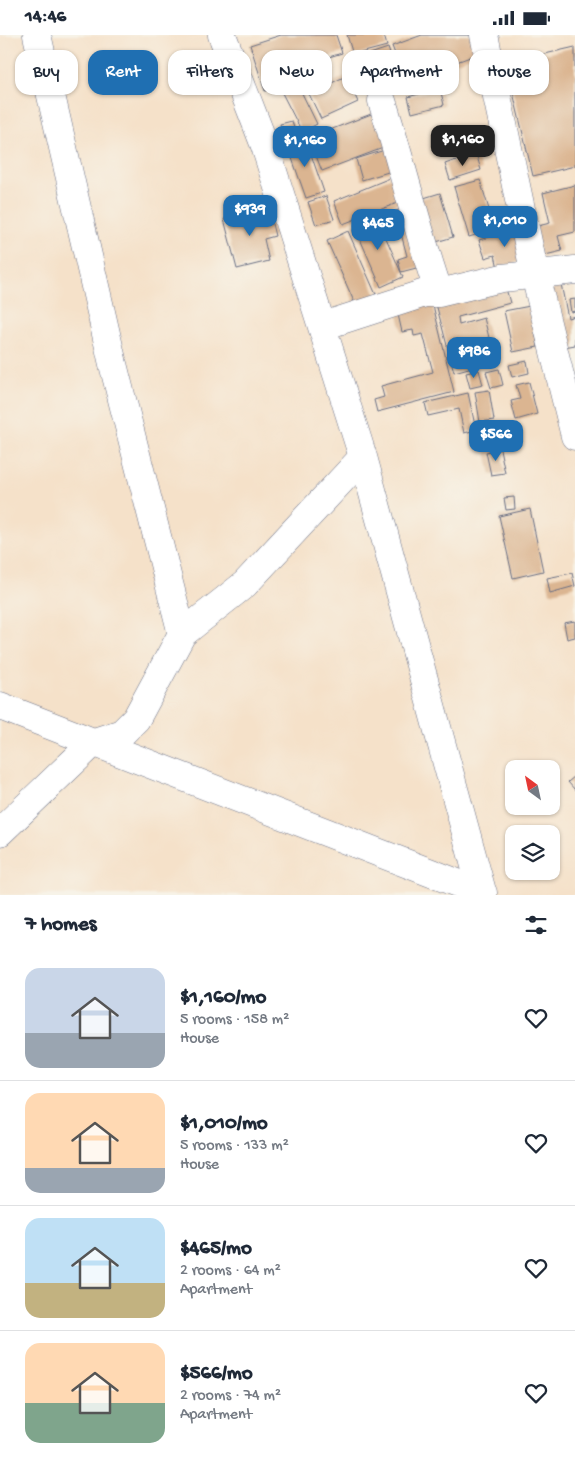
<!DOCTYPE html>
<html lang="en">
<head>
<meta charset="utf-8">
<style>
  :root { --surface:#fff; --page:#f6f6f7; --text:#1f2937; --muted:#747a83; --line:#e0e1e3; --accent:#1f6fb2 }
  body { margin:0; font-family:"Gochi Hand",sans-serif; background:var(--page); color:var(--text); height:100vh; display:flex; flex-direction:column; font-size:19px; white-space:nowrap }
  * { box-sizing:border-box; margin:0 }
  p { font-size:16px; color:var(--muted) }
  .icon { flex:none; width:28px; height:28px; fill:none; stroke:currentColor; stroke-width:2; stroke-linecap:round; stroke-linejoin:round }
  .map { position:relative; height:860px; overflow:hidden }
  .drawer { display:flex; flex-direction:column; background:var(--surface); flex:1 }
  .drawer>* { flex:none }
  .guide { position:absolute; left:15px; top:15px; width:545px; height:45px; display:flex; gap:10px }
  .needle { width:32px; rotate:327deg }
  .controls { position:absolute; left:505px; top:725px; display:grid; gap:10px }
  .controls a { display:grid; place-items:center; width:55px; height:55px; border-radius:10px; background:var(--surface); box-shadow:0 1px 4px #0004; font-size:25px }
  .price { position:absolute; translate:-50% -42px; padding:0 11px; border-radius:10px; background:var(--accent); color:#fff; font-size:16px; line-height:32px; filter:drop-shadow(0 1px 2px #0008) }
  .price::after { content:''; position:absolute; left:50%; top:30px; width:15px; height:11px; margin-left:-8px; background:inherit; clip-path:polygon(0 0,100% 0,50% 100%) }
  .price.on { background:#222; color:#fff }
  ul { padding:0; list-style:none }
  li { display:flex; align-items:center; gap:15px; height:125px; padding:0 25px }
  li+li { border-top:1px solid var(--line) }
  li span { display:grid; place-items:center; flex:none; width:140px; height:100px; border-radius:15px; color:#555 }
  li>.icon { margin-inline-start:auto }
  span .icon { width:60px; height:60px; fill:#fffc; stroke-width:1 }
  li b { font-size:21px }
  h2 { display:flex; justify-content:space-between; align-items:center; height:60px; padding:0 25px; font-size:21px }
  .chip { padding:0 18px; border-radius:15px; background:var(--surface); box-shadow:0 1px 4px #0004; font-size:18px; line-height:45px }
  .chip.on { background:var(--accent); color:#fff }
  .status { display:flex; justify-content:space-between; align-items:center; height:35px; padding:0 25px; background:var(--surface); direction:ltr }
  .status svg { height:14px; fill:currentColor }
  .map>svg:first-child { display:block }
</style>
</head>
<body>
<div class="status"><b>14:46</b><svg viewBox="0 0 49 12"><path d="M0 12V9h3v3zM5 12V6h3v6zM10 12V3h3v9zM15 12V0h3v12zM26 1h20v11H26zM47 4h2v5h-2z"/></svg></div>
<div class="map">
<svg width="575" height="860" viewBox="0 0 575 860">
  <rect width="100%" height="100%" fill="#f7f3e8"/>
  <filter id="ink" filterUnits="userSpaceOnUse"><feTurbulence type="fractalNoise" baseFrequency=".02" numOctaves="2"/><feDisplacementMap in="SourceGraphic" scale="10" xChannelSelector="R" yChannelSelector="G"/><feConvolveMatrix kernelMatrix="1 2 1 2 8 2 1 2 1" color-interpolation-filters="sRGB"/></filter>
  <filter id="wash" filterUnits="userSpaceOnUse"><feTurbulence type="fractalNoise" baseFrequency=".0096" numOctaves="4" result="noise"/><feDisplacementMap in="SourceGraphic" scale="20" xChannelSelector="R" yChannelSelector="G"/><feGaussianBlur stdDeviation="1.12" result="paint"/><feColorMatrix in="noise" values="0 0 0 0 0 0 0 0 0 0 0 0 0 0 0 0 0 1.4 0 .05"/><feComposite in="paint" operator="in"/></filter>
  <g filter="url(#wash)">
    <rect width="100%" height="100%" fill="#f5e1c9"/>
    <g id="blocks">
      <path fill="#dbb591" d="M 281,0 L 336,0 L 342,18 L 290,34 L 294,47 L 265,56 L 250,10 Z
        M 347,0 L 384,0 L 387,11 L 353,20 Z
        M 422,0 L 474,0 L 481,18 L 405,46 L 392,11 Z
        M 575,12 L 575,131 L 533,141 L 506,28 Z
        M 388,13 L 399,45 L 381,52 L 370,19 Z
        M 346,41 L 358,67 L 321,84 L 309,59 Z
        M 298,50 L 317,89 L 302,97 L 282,58 Z
        M 440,53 L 444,70 L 412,78 L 408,62 Z
        M 379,76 L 391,110 L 322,136 L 309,103 Z
        M 292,86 L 296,100 L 284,104 L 280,89 Z
        M 305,102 L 324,157 L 306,163 L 287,109 Z
        M 388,114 L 395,135 L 362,145 L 356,124 Z
        M 476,118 L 481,135 L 450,145 L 445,129 Z
        M 395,141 L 405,165 L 343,189 L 334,166 Z
        M 480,145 L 495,194 L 469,202 L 454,152 Z
        M 575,150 L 575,197 L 558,201 L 562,216 L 541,221 L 534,192 L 550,188 L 543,158 Z
        M 440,158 L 453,202 L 426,210 L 414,166 Z
        M 326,161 L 334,184 L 316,190 L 308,167 Z
        M 268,173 L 275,201 L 264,204 L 269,226 L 237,234 L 224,184 Z
        M 409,173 L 424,231 L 401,237 L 398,224 L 407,221 L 395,176 Z
        M 376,180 L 403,242 L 381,252 L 354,190 Z
        M 518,193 L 528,224 L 498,233 L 495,220 L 485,223 L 479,205 Z
        M 348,196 L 377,262 L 356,271 L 327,206 Z
        M 560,244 L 568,283 L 575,281 L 575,310 L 559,313 L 545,247 Z
        M 504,246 L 510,268 L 458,282 L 459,290 L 484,283 L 495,326 L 454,337 L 435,265 Z
        M 575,264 L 575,276 L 571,277 L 569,265 Z
        M 432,266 L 454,357 L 377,377 L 374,365 L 384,362 L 381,351 L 433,337 L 423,299 L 414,301 L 413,295 L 402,297 L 397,275 Z
        M 530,271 L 538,312 L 513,317 L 504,276 Z
        M 527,326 L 529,338 L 512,342 L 509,330 Z
        M 499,334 L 503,350 L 491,353 L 486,337 Z
        M 479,335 L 483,350 L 470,353 L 466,338 Z
        M 529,347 L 537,379 L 516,385 L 511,366 L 520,364 L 516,350 Z
        M 489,355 L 494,385 L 480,387 L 475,357 Z
        M 468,358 L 476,395 L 464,398 L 459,374 L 428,381 L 425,368 Z
        M 498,396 L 500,406 L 486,409 L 484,399 Z
        M 500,414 L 505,438 L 491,440 L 486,417 Z
        M 514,462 L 515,474 L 506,475 L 504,463 Z
        M 530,474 L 543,536 L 513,543 L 499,481 Z
        M 572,538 L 575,551 L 550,558 L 547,543 Z
        M 575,586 L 575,602 L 567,604 L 564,588 Z
        M 575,741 L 575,755 L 568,747 Z"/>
    </g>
  </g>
  <g filter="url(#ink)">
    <use href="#blocks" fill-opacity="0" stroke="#676d83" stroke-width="1"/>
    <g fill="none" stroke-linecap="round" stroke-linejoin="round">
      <g stroke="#676d83" stroke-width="29">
        <path id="minor" d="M 37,0 L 113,329 L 182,599
          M 222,0 L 265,111 L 363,422 L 483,860
          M 484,0 L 535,240 L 575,401
          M 382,66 C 402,129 417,194 439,258
          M 323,291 L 425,258 L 439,258 L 502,243 L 575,235
          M 0,671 L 483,858
          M 0,797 L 94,707 L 122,698 L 136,684 L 182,599 L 245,549 L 363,422"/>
      </g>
      <use href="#minor" stroke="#fff" stroke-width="28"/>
    </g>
  </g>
</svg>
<div class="controls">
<a><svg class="needle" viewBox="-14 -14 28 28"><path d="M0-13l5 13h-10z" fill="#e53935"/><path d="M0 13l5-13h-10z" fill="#747a83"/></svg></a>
<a><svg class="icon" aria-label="layers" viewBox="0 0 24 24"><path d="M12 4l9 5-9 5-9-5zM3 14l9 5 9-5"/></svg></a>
</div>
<b class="price on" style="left:463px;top:132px">$1,160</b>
<b class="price" style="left:305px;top:133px">$1,160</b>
<b class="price" style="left:250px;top:202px">$939</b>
<b class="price" style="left:505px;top:213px">$1,010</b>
<b class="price" style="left:378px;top:216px">$465</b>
<b class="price" style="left:474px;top:344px">$986</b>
<b class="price" style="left:496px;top:427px">$566</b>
<div class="guide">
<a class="chip">Buy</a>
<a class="chip on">Rent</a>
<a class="chip">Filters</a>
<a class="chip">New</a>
<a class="chip">Apartment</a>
<a class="chip">House</a>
</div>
</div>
<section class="drawer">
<h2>7 homes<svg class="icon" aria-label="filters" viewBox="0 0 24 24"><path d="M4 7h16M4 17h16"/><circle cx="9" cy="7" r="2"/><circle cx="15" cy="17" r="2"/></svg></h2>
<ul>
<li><span style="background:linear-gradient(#c9d6e8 65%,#9aa5b1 0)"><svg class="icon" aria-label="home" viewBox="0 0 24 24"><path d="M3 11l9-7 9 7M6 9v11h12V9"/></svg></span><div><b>$1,160/mo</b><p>5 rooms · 158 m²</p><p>House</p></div><svg class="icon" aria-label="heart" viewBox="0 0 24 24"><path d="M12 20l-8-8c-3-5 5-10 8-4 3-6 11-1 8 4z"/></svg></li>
<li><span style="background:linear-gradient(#ffd9b3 75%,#9aa5b1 0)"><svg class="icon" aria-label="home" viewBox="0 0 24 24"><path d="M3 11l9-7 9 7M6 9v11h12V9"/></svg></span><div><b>$1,010/mo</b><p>5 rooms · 133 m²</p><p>House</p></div><svg class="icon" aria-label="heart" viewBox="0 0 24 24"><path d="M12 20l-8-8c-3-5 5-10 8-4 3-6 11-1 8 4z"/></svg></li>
<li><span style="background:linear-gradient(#bfe0f5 65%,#c2b280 0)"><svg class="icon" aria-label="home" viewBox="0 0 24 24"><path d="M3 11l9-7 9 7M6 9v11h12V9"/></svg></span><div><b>$465/mo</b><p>2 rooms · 64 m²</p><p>Apartment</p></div><svg class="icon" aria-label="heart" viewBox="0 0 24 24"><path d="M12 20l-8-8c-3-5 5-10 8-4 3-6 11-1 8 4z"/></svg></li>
<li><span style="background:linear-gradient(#ffd9b3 60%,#7fa58c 0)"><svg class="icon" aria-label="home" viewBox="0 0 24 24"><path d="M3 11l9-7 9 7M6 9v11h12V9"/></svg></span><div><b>$566/mo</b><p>2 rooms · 74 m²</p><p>Apartment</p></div><svg class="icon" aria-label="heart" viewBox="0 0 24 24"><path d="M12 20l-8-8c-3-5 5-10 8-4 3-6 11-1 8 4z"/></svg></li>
</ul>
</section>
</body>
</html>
